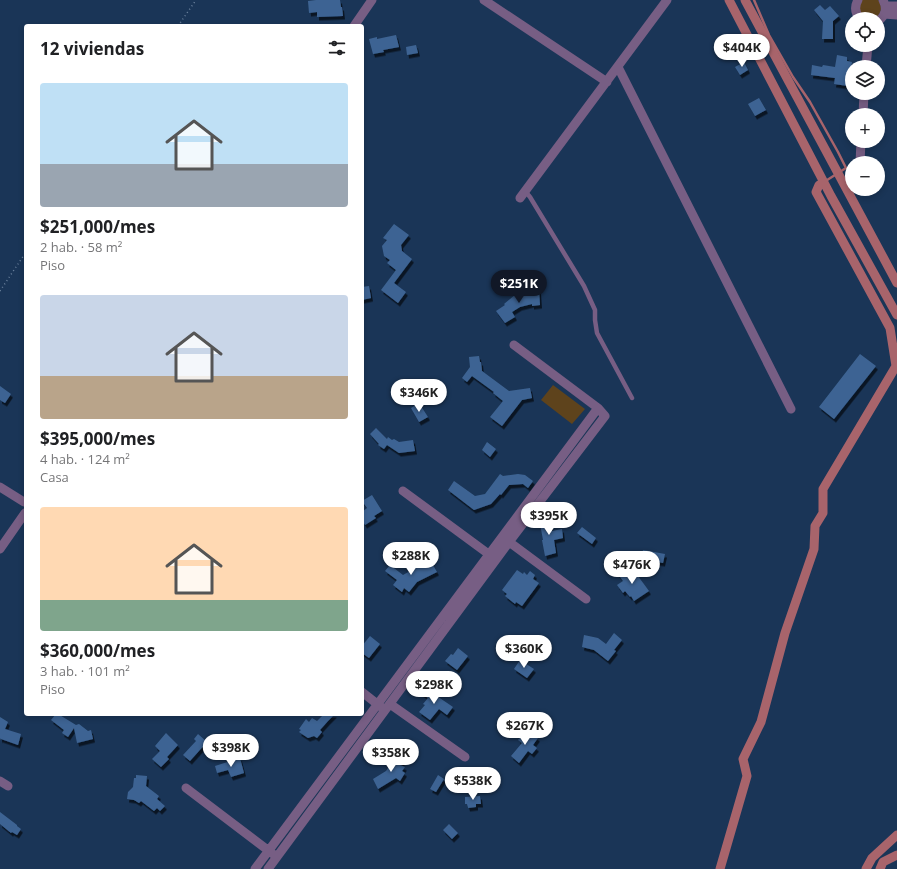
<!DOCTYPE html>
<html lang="es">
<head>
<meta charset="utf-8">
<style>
  :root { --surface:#fff; --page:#f2f2f2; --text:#202124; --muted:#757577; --accent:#111827 }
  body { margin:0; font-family:"Open Sans",sans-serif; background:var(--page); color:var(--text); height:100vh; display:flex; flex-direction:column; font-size:15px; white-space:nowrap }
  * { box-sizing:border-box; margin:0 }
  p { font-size:13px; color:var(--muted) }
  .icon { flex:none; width:22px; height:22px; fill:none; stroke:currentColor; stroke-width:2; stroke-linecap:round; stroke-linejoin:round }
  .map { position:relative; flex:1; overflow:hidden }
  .details { position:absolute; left:24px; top:24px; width:340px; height:692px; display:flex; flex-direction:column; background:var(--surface); border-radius:4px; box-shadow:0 2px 6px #0003 }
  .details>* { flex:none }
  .tools { position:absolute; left:845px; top:12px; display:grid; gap:8px }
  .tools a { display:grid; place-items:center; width:40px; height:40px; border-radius:50%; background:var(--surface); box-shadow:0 2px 6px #0003; font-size:20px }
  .price { position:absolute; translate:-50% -34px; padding:0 9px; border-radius:14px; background:#fff; color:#222; font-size:13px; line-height:26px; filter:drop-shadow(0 1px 2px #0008) }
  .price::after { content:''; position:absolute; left:50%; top:24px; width:12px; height:9px; margin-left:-6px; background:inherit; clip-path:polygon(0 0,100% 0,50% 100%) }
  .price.selected { background:var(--accent); color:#fff }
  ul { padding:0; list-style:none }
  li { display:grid; align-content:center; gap:8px; height:212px; padding:0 16px }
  li span { display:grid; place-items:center; height:124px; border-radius:4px; color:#555 }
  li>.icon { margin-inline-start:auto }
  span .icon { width:72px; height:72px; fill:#fffc; stroke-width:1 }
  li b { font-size:17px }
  h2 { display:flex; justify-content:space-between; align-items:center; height:48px; padding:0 16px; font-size:17px }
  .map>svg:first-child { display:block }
</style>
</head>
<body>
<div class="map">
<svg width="897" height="869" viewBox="0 0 897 869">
  <defs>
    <filter id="shadow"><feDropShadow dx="2" dy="3.5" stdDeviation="0" flood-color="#0009"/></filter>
  </defs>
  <rect width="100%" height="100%" fill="#1a3557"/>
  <path fill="#5e431c" d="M 862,0 L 878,0 C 881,3 881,5 881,9 C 879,26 851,20 862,0 Z
    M 553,385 L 585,409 L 572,424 L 541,400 Z"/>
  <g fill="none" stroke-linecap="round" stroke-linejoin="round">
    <path stroke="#a8646b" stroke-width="2.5" d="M 754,0 L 769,35 L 793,77 L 810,102 L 838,152 L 846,168 L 824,182"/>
    <path stroke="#a8646b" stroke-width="9" d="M 729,0 L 831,196 L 897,315
      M 745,0 L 897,283
      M 720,869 L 747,776 L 743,759 L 761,722 L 785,633 L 814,549 L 815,526 L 823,513 L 823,489 L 896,366 L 890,328 L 816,192 L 819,185 L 824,182
      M 866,869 L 872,858 L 897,835
      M 880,869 L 883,862 L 897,855"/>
  </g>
  <path fill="#3e6493" filter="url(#shadow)" d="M 316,0 L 340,0 L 341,7 L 342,7 L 343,16 L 317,17 L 317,12 L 309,13 L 308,1 Z
    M 820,5 L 825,10 L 830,6 L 839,16 L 833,21 L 833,39 L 822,39 L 823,21 L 814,10 Z
    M 396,35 L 399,47 L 383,50 L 384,52 L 373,54 L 369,39 L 377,37 L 377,39 Z
    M 416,45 L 418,53 L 407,55 L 406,47 Z
    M 837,55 L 847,57 L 847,61 L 852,62 L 848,86 L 834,84 L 835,78 L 811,75 L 812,65 L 822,67 L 823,65 L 835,67 Z
    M 744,62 L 748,70 L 740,75 L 735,67 Z
    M 759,98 L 766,110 L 755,116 L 748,104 Z
    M 394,224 L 409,235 L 401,245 L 402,251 L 412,259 L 394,283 L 406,292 L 398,303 L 381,290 L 396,270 L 387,263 L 390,260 L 384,256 L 382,246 L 387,240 L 383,238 Z
    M 369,286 L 371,298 L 362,300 L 362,287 Z
    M 539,290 L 540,305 L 532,306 L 532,304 L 520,307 L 512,312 L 515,317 L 505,323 L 496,311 L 505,305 L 504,304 L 516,294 L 528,291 Z
    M 860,354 L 876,366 L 834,419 L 819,407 Z
    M 479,356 L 480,362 L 481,362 L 482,371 L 509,391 L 530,388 L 532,398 L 522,400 L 502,426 L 490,417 L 503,401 L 493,393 L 494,392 L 472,376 L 467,382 L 462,378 L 470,367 L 469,357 Z
    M 0,386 L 11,394 L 5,403 L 0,400 Z
    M 419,403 L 428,417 L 419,422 L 411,408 Z
    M 376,428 L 387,439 L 388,437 L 392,440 L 394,439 L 399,442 L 413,440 L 415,451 L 399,453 L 387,445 L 384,449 L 378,445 L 379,444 L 370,434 Z
    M 487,442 L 496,449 L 490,457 L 482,450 Z
    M 500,474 L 503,476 L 518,474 L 525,475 L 533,481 L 528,488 L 523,484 L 509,485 L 501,495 L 500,494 L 491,504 L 474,510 L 448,490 L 454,481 L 475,496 L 485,494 Z
    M 372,495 L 382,511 L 374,516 L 376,518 L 365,525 L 362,520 L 362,512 L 367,508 L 362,501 Z
    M 549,516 L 552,531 L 562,529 L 563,538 L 554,540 L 556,553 L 545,556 L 542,540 L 543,540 L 539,518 Z
    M 582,527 L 596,538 L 592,544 L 577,533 Z
    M 643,550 L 665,554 L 663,563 L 641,559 Z
    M 430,560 L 437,572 L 417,582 L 409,592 L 404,588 L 402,592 L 393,585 L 397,580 L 385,571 L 390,565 L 403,575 Z
    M 623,569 L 629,577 L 635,572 L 649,591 L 634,601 L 631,596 L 630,597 L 625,591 L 623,593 L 617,585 L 623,581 L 617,573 Z
    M 517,570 L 523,574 L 524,572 L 527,575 L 530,571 L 535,575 L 533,579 L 539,583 L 522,606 L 516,602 L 515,604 L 505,596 L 507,594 L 502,590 Z
    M 614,633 L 622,640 L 614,650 L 616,651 L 608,661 L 594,650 L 582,647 L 584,635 L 598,638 L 606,644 Z
    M 370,636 L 380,644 L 369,658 L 362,653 L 362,646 Z
    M 458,648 L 468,656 L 457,670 L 445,661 L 451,654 L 453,655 Z
    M 520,660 L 534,669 L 527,678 L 514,669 Z
    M 425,688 L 453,707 L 447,715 L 439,709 L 430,720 L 419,712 L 425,705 L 423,704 L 428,698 L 421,693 Z
    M 56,714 L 58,714 L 76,725 L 79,724 L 88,731 L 91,730 L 93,739 L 77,743 L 74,728 L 68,737 L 62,733 L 64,730 L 51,720 Z
    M 324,714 L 335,714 L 328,721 L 320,730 L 322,732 L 317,738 L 314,736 L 308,738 L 299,732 L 301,730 L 299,729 L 306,719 L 309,722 L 312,718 L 317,721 Z
    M 0,717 L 8,722 L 5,729 L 21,734 L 18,745 L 1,739 L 1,738 L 0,740 Z
    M 526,729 L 538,738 L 533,745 L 537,748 L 532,754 L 528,751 L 519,763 L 511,756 L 522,743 L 518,740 Z
    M 166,733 L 178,745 L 167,757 L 169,759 L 161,767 L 152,759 L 160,751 L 155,746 Z
    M 198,734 L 207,742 L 190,761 L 183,755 L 196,741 L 194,739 Z
    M 397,755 L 404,760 L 400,765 L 405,767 L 402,771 L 405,773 L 400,781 L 396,778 L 378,789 L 373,779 L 386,771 Z
    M 240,758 L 244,773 L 231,777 L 228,770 L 217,773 L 215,766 Z
    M 136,775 L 147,776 L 146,786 L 159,796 L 157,799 L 165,806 L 160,811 L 157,808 L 154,811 L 141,801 L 139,803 L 134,800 L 127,799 L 128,792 L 133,787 L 134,778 L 136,778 Z
    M 438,775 L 444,779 L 436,792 L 430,789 Z
    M 480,796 L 481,804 L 476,804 L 476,807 L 468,808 L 467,804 L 465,804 L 465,797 Z
    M 0,812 L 17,825 L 17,826 L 21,829 L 17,835 L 12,832 L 11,833 L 0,824 Z
    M 449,824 L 458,833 L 452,839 L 443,830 Z"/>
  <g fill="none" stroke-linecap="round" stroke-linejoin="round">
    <path stroke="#6a809c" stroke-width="1.5" stroke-dasharray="1 3" stroke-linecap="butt" d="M 178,26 L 196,0
      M 0,291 L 26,252"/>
    <path stroke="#775e84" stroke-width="4.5" d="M 525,191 L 530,197 L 584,286 L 595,310 L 595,320 L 597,333 L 632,398"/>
    <path stroke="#775e84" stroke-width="9" d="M 484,0 L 607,82
      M 858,0 C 854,7 855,13 860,19
      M 885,6 L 897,6
      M 884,14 L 897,15
      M 878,21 C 886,16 887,8 883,0
      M 354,26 L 372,0
      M 618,67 L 791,409
      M 866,67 L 868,45
      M 863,115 L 864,93
      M 860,163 L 861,141
      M 863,189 L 866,190 L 871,189
      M 520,198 L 667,0
      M 0,487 L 24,502
      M 403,491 L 494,558
      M 505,539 L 586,599
      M 0,549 L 25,513
      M 362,692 L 381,707
      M 390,704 L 465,757
      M 0,781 L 8,786
      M 186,788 L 273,854
      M 255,869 L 598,408
      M 268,869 L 509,542 L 605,416 L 598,408 L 514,345"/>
  </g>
</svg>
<div class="tools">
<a><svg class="icon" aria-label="locate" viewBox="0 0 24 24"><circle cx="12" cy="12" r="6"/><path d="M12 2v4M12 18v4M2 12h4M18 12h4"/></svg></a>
<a><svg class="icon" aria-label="layers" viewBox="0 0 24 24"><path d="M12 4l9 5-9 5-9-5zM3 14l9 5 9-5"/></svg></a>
<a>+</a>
<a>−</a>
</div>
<b class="price" style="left:742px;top:68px">$404K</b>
<b class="price selected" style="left:519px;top:304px">$251K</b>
<b class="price" style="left:419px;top:413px">$346K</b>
<b class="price" style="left:549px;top:536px">$395K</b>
<b class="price" style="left:411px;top:576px">$288K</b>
<b class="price" style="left:632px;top:585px">$476K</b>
<b class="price" style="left:524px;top:669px">$360K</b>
<b class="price" style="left:434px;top:705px">$298K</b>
<b class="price" style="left:525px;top:746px">$267K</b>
<b class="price" style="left:231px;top:768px">$398K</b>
<b class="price" style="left:391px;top:773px">$358K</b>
<b class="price" style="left:473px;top:801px">$538K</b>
<section class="details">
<h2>12 viviendas<svg class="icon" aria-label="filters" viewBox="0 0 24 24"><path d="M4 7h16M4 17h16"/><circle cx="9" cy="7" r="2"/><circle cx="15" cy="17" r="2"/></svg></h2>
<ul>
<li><span style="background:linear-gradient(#bfe0f5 65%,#9aa5b1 0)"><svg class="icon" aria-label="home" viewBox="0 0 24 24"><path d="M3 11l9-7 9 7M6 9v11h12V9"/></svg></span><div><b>$251,000/mes</b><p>2 hab. · 58 m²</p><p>Piso</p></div></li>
<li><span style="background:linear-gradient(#c9d6e8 65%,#b9a48a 0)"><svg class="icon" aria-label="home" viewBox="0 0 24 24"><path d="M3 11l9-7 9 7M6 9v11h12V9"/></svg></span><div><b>$395,000/mes</b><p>4 hab. · 124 m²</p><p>Casa</p></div></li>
<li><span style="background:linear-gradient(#ffd9b3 75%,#7fa58c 0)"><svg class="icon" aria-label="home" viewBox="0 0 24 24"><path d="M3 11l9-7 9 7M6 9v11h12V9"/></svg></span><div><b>$360,000/mes</b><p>3 hab. · 101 m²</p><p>Piso</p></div></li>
</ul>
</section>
</div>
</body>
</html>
